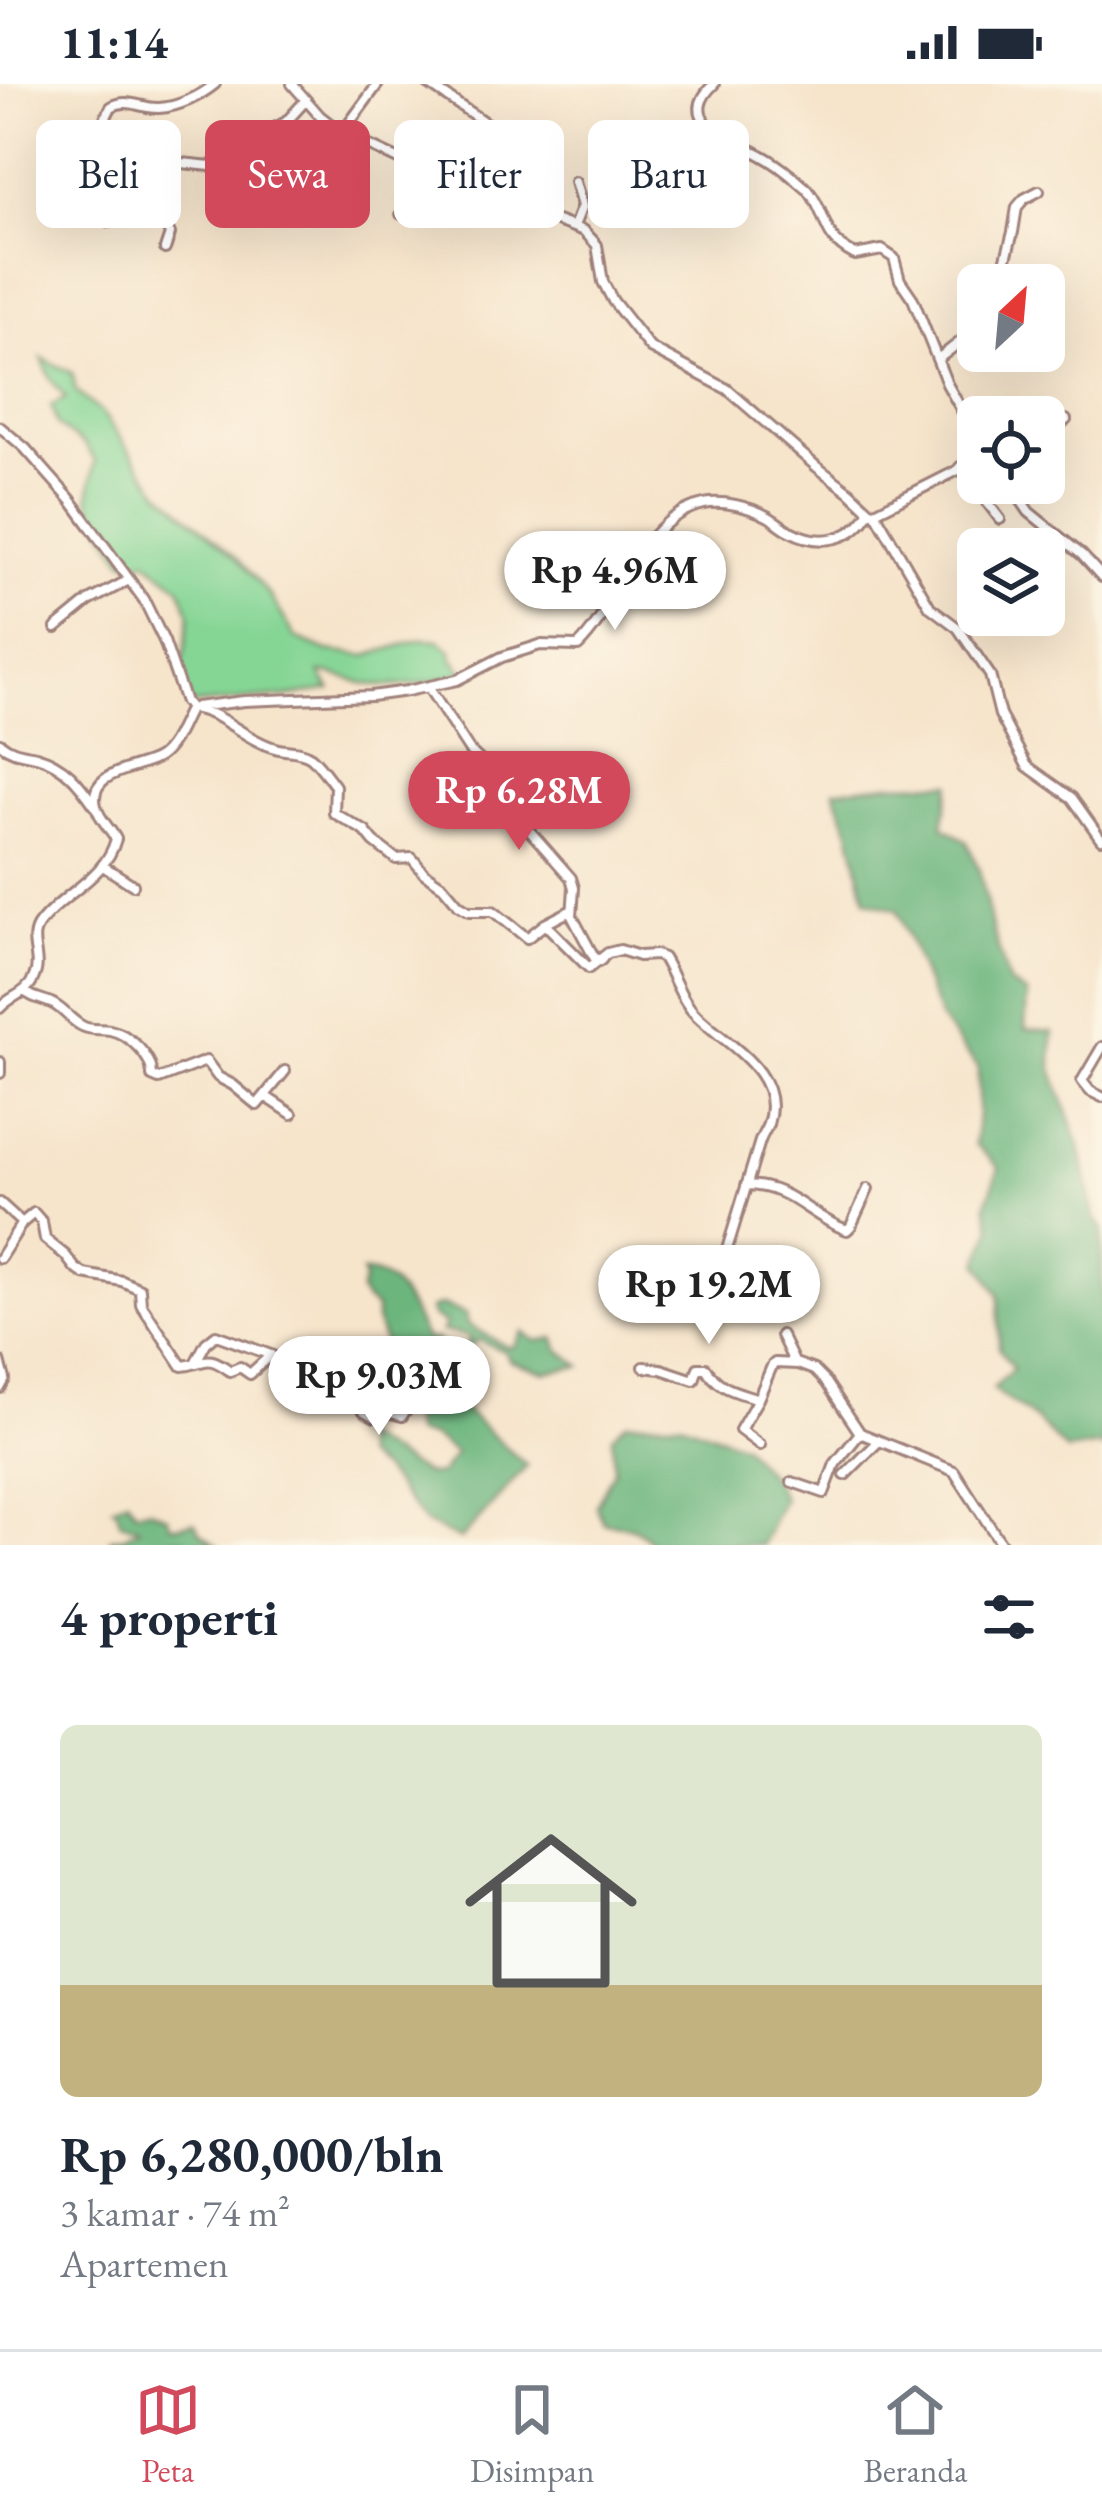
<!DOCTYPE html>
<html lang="id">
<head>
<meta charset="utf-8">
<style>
  :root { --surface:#fff; --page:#f6f6f7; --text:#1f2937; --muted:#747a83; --line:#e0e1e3; --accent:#d1495b }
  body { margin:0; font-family:"EB Garamond",serif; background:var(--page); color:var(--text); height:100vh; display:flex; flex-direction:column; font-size:45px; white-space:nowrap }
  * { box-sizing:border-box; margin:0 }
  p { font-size:39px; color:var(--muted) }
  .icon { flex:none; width:66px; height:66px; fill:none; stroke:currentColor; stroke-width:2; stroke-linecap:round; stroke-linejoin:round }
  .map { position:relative; height:1461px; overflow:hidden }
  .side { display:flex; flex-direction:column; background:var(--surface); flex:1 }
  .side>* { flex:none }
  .top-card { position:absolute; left:36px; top:36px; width:1032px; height:108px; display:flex; gap:24px }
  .needle { width:78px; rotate:26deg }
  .tools { position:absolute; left:957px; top:180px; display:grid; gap:24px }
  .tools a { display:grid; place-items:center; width:108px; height:108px; border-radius:18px; background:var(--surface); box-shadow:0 12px 48px #0002; font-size:60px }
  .price { position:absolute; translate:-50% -102px; padding:0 27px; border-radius:42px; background:#fff; color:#222; font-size:39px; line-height:78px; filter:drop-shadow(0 3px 6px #0008) }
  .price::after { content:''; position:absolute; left:50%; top:72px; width:36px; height:27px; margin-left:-18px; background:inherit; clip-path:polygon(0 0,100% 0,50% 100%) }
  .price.on { background:var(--accent); color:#fff }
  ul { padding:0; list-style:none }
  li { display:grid; align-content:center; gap:24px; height:636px; padding:0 60px }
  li+li { border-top:3px solid var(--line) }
  li span { display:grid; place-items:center; height:372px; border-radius:18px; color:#555 }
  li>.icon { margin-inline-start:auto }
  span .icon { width:216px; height:216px; fill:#fffc; stroke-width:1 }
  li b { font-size:51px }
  h2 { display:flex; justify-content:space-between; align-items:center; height:144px; padding:0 60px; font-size:51px }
  .chip { padding:0 42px; border-radius:18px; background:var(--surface); box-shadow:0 12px 48px #0002; font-size:42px; line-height:108px }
  .chip.on { background:var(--accent); color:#fff }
  .status { display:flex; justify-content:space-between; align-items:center; height:84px; padding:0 60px; background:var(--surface); direction:ltr }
  .status svg { height:33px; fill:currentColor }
  .dock { display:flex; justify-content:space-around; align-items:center; height:168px; border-top:3px solid var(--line); background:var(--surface); font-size:33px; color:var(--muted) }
  .dock a { display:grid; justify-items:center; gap:6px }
  .dock .on { color:var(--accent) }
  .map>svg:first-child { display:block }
</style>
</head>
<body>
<div class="status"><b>11:14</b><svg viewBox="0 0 49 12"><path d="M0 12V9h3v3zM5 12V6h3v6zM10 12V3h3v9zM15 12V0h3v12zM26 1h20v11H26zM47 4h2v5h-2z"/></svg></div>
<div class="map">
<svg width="1102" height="1461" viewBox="0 0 1102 1461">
  <rect width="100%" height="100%" fill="#fcf5e5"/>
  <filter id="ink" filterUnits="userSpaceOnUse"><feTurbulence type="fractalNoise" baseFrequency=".00833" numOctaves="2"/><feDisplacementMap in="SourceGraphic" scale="24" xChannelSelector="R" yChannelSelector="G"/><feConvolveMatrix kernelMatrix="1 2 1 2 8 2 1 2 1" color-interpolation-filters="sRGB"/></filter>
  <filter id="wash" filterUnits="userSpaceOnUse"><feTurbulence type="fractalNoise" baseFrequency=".004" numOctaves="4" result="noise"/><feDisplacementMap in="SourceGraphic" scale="48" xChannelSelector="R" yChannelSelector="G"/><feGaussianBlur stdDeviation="2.7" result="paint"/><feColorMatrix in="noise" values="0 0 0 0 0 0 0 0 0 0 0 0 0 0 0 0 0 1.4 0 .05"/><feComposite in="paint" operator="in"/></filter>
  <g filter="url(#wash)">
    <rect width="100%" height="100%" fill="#f6e4cb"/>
    <path fill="#85d595" stroke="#687a60" stroke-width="3" d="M 42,274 L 72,289 L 76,308 L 102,329 L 158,405 L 238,475 L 271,513 L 296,554 L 327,567 L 366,572 L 423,555 L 439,556 L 451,567 L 453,575 L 464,588 C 436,598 397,606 367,600 C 351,596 337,590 320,589 L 330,605 L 293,612 L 191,621 L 178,584 L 184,573 L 190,530 L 180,503 L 147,477 L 124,477 L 94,430 L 89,414 L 95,377 L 85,361 L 58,342 L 51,322 L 66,314 L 51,296 Z"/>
    <path fill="#6cb67e" stroke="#5b6a54" stroke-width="3" d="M 951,699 L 943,742 L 967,758 L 980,789 L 992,844 L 1009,899 L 1027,910 L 1025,945 L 1053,948 L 1052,985 L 1080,1062 L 1094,1133 L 1102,1144 L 1102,1365 L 1099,1362 L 1067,1367 L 1035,1335 L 993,1305 L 1013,1285 L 999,1264 L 999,1211 L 979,1178 L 992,1144 L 986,1121 L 999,1084 L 975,1060 L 978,1030 L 978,983 L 941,937 L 897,826 L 866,816 L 850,747 L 834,706 L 889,700 Z
      M 362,1189 C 398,1188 413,1230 426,1256 L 437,1255 L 447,1270 L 444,1278 L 459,1286 L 473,1286 L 464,1299 L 438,1292 L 428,1303 L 411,1301 L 402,1289 L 394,1286 L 376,1236 L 376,1224 L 366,1217 L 360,1208 L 364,1196 Z
      M 442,1221 L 466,1230 L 467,1240 L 507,1263 L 513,1263 L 522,1248 L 537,1257 L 554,1254 L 560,1266 L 581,1282 L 545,1288 L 510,1277 L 505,1268 L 478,1256 L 460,1272 L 470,1253 L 442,1247 L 445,1240 L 432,1232 L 430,1225 Z
      M 436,1301 L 527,1382 L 460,1456 L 425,1439 L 384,1388 L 363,1373 L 361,1353 L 427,1391 L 440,1390 L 455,1370 L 433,1353 L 415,1350 C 405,1328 422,1317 436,1301 Z
      M 627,1338 L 681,1338 L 743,1361 L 773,1395 L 783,1414 L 762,1461 L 654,1461 C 639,1443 627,1441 604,1439 L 596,1422 L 614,1386 L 612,1352 Z
      M 127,1415 L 136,1427 L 149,1425 L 167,1432 L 170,1440 L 176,1442 L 194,1438 L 201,1449 L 217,1461 L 181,1461 L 184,1455 L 173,1455 L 161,1461 L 112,1461 L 110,1455 L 125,1452 L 139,1444 L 121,1438 L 117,1426 L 112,1423 Z"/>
  </g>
  <g filter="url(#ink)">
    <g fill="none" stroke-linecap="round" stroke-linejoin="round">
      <g stroke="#a0827b" stroke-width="14">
        <path id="street" d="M 292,0 L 320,32 L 342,49 L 432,91 L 584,147 L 597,161 L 603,198 L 613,217 L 650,264 L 727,305 L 817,383 L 850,408 L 870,427 L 875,428 L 978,376
          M 428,0 L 490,42
          M 714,0 C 673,39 735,56 761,71 C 778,80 793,93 808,106 C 830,134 819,152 855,171 L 882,166 L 894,174 L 900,196 L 913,215 L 947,300 L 978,355
          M 342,49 L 378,0
          M 401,130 L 430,98 L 432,91
          M 110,138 L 90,118 L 77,85 L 86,73 L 111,23 C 128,13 141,25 159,24 C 179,23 200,12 215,0
          M 574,142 L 582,122 L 575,98
          M 165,165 L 170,150 C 160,130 150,101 163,82 L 172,78 L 211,82 L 231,77 L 257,53 L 286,38 L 306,16
          M 999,201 L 1013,148 L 1017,123 L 1024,115 L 1039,107
          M 938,275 L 978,244
          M 0,343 L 25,364 L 71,416 L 144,516 L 164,557 L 185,618 L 190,624 C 221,627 245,656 275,664 C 287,668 300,665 311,673 C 320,681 328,693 335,702 L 334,729 L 365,747 L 374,758 L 396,775 L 412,774 L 424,789 L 443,802 L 459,821 L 469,827 L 493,827 L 527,854 L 545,840 L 589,884 L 608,869 L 620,866 L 639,872 L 656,871 L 663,874 C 674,892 681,916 696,931 C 725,960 785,988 768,1040 C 766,1046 762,1051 760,1057 L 721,1185
          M 1044,348 L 1066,336
          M 960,383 L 1000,435
          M 1009,399 L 1029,428 L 1082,471 L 1102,493
          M 875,428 L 930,523 L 958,544 L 990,591 L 1000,631 L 1027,682 L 1072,714 L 1101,755
          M 56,544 L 89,517 L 129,496
          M 428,603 L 469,666 L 487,683 L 529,746 L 571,794 L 574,804 L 572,832 L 594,873 L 600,877 L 602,875
          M 196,623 L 244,617 L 371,612 L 407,607 L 457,596 L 502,573 L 540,561 L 578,562 C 619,523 640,433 704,420 C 723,416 750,423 767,432 C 775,436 782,443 790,447 C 820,463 853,457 870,427
          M 0,659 C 12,669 22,669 36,672 C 65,680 79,699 95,722
          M 103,782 L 133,801
          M 545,840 L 572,826
          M 25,908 C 37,916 40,914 51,919 C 62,923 71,937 82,942 C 91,947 100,944 110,946 C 129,950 153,973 152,992 L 159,995 L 206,977 L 218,993 L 233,1001 L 257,1021 L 285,987
          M 0,924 C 11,911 27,911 34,893 C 43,874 26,856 40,839 C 64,808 105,795 116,755 C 110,744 99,735 96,722 C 87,685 140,686 159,673 C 174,663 181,640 190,624
          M 1102,963 L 1082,997 L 1090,1007 L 1102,1013
          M 0,978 L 0,989
          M 265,1012 L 292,1030
          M 746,1101 C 792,1102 808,1132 847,1146 L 851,1142 L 868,1105
          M 0,1119 L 22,1139 L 34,1129 L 42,1138 L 45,1155 L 65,1171 L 75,1184 L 84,1190 L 122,1197 L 140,1205 L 141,1220 L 182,1282 C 206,1280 205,1268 230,1287 L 240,1283 L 250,1290 L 271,1271 L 216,1251 L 206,1259 L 195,1279
          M 0,1174 L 22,1139
          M 781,1251 L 795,1280
          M 271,1271 C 290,1286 305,1303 329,1289
          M 0,1277 L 5,1295 L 0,1304
          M 644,1283 L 661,1285 L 694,1296 L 698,1284 L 706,1284 C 718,1305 735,1307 758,1315
          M 315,1295 L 328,1301 L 347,1319 L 356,1317 L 364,1327 L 375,1333 L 384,1327 L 402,1332 L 414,1314 L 421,1309 L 432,1314 L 445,1311
          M 760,1361 L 740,1346 L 758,1315 L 772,1282 L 775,1279 L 798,1280 L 814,1286 L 826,1298 L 860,1349 L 954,1387 L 1002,1461
          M 845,1391 L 879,1357
          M 792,1398 L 824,1409 L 835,1380 L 860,1349"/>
      </g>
      <use href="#street" stroke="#fff" stroke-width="8"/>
    </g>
  </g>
</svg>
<div class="tools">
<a><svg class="needle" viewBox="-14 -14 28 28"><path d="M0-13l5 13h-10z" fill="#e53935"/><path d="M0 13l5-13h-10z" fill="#747a83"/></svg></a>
<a><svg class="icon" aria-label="locate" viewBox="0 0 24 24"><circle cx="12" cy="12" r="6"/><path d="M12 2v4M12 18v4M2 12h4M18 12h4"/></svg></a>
<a><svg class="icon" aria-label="layers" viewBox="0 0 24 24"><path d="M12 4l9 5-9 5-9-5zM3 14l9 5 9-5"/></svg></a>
</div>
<b class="price" style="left:615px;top:549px">Rp 4.96M</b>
<b class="price on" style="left:519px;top:769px">Rp 6.28M</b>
<b class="price" style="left:709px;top:1263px">Rp 19.2M</b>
<b class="price" style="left:379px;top:1354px">Rp 9.03M</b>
<div class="top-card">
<a class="chip">Beli</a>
<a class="chip on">Sewa</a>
<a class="chip">Filter</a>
<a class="chip">Baru</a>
</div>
</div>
<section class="side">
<h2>4 properti<svg class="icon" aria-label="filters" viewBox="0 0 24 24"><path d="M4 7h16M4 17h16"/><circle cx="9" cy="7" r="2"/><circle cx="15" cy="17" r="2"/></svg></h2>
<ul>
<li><span style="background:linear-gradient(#dfe7d0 70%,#c2b280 0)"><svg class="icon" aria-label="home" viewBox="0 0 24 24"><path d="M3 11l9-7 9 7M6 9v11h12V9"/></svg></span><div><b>Rp 6,280,000/bln</b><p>3 kamar · 74 m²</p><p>Apartemen</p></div></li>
</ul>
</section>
<nav class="dock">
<a class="on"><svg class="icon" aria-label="map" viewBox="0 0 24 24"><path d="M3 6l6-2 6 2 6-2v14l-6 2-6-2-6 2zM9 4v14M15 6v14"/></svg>Peta</a>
<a><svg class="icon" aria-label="saved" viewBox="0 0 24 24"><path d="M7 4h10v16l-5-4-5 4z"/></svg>Disimpan</a>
<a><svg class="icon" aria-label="home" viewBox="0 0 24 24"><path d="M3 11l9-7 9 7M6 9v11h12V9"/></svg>Beranda</a>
</nav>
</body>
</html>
